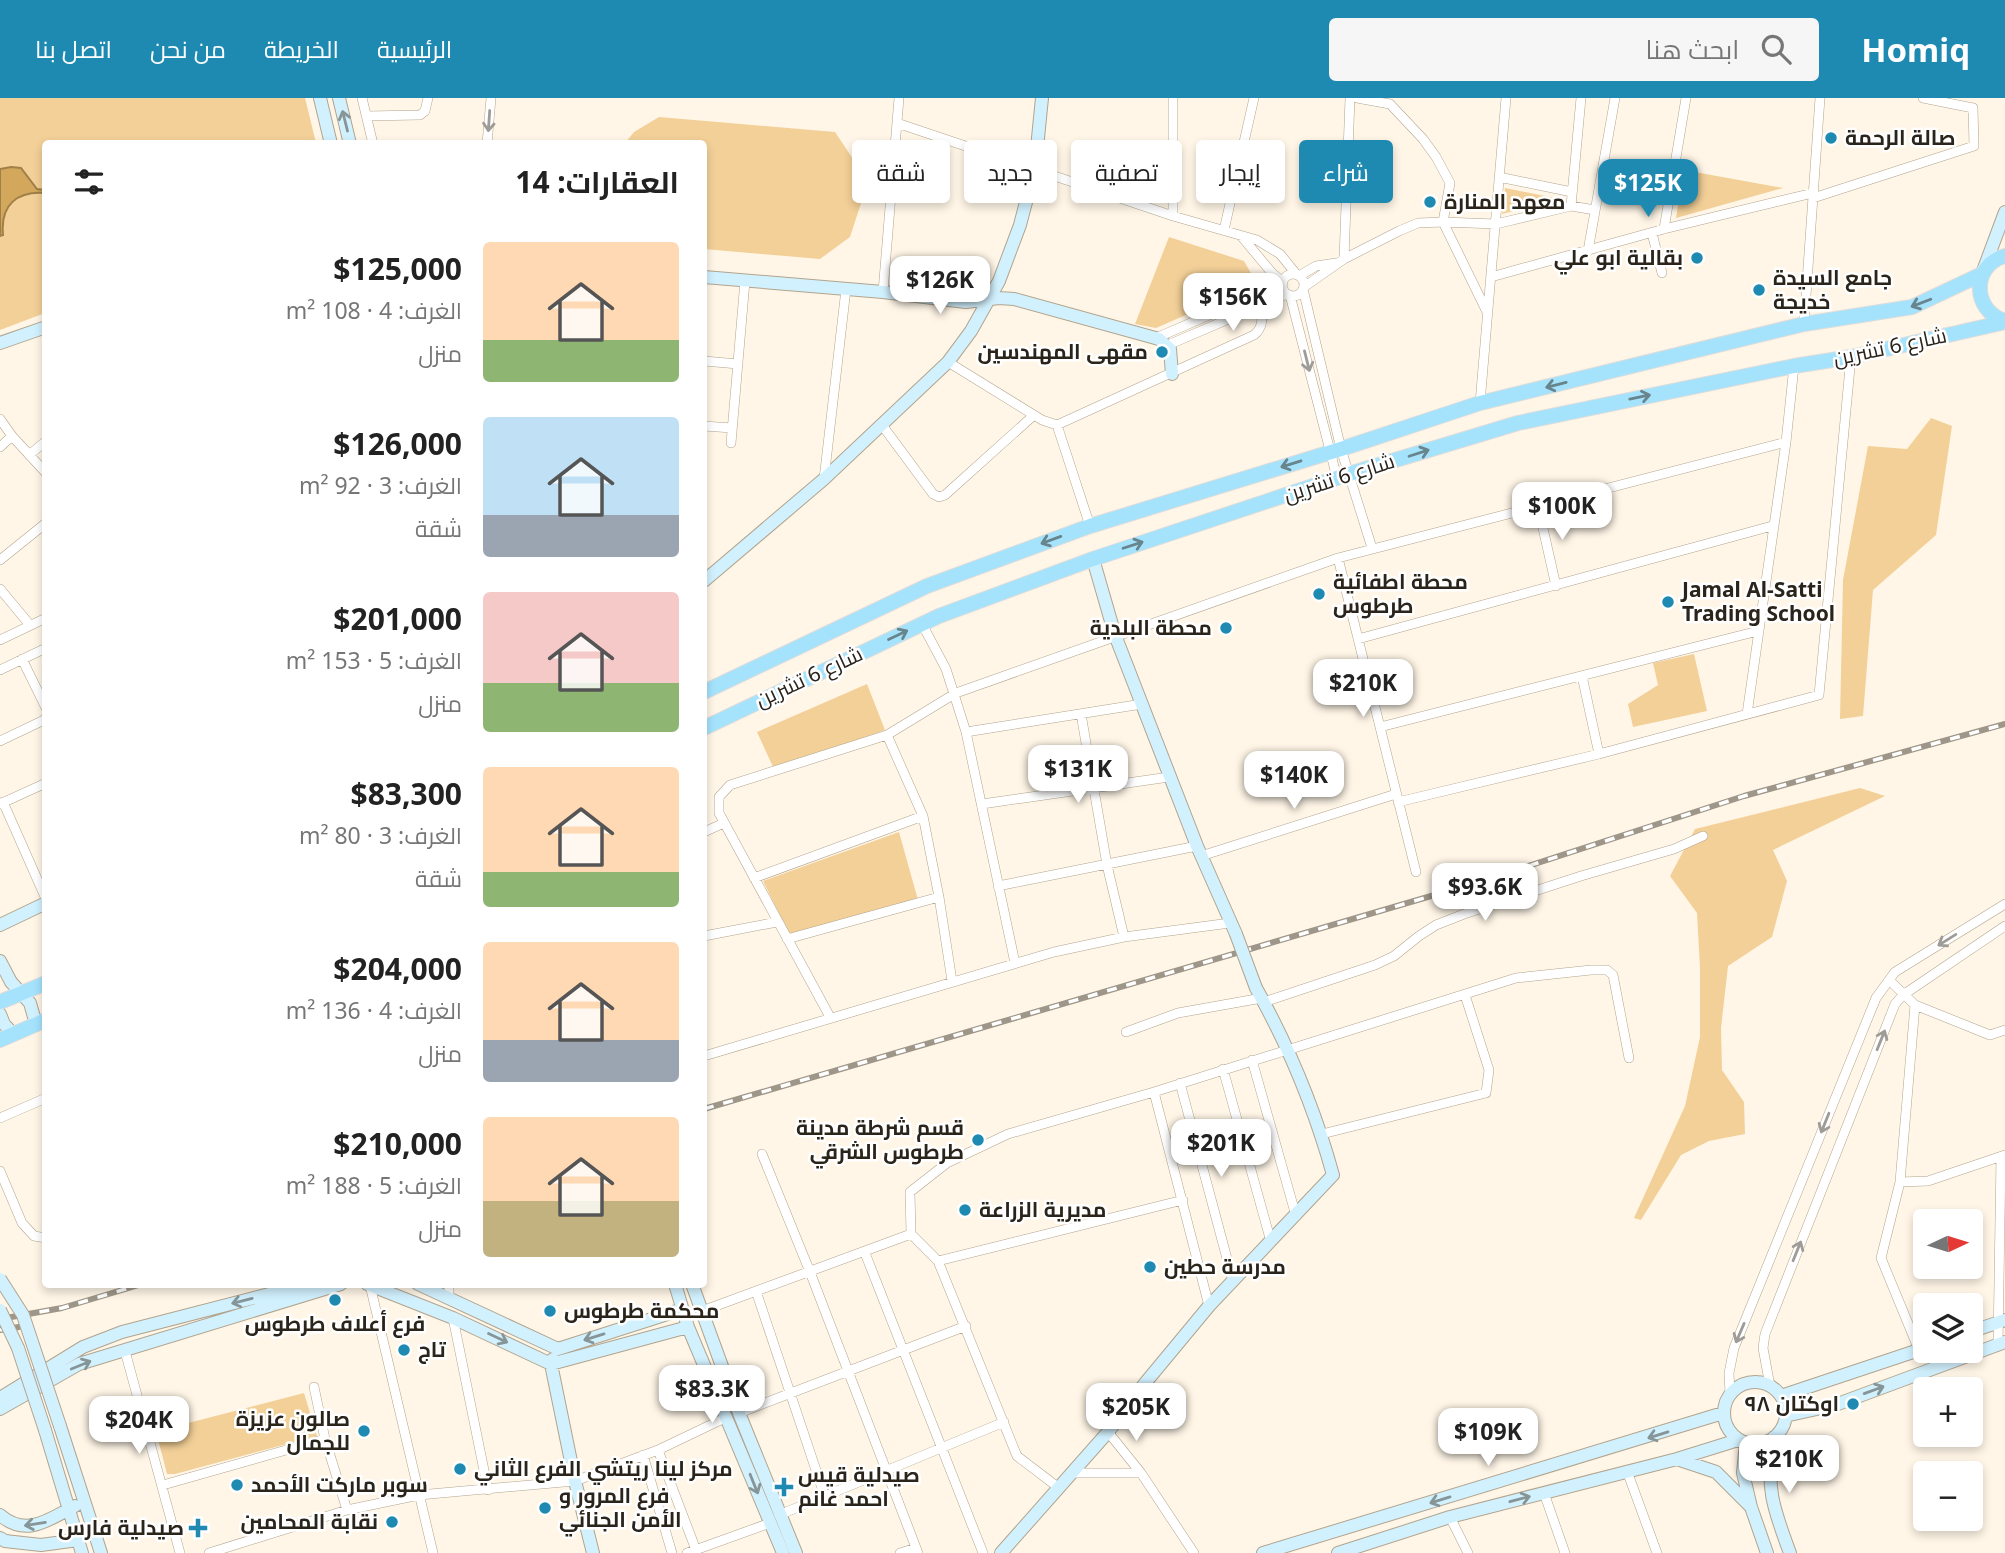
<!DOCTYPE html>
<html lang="ar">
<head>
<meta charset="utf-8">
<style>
  :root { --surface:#fff; --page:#f6f6f6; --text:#222; --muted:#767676; --accent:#1f8ab1 }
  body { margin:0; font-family:"Noto Sans",Cairo,sans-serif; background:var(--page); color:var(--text); direction:rtl; height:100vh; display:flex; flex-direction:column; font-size:26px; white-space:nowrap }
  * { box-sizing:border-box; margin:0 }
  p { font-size:23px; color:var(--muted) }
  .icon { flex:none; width:38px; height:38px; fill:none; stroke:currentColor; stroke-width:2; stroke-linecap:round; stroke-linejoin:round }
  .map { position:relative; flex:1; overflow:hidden; direction:ltr }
  .sheet { position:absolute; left:42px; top:42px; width:665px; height:1148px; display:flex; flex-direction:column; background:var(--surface); border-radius:7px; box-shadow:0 4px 10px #0003; direction:rtl }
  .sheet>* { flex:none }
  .guide { position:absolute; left:728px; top:42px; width:665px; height:63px; direction:rtl; display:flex; gap:14px }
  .needle { width:46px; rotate:86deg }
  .controls { position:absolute; left:1913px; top:1111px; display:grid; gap:14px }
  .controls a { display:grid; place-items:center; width:70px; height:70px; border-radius:7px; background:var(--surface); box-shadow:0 4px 10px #0003; font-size:35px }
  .price { position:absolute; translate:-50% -60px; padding:0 16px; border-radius:14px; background:#fff; color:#222; font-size:23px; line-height:46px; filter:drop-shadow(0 2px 4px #0008) }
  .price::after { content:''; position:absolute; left:50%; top:42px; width:21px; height:16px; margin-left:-10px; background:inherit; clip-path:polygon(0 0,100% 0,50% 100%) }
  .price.selected { background:var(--accent); color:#fff }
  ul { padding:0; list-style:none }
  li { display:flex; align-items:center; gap:21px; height:175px; padding:0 28px }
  li span { display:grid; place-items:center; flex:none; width:196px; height:140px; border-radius:7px; color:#555 }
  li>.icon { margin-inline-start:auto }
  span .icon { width:84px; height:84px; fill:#fffc; stroke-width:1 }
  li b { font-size:30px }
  h2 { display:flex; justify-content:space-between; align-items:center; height:84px; padding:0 28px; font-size:30px }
  .chip { padding:0 24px; border-radius:7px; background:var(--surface); box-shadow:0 4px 10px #0003; font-size:24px; line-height:63px }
  .chip.selected { background:var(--accent); color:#fff }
  header { display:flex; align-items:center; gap:42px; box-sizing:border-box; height:98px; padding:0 35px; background:var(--accent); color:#fff }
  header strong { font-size:33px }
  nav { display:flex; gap:38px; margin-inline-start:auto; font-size:24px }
  .search { width:490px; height:63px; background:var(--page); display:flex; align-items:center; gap:18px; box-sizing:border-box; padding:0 24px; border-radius:7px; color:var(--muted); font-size:26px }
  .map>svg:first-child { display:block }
</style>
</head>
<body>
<header>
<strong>Homiq</strong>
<div class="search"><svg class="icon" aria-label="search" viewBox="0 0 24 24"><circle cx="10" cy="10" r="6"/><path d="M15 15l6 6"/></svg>ابحث هنا</div>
<nav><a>الرئيسية</a><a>الخريطة</a><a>من نحن</a><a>اتصل بنا</a></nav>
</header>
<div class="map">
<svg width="2005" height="1455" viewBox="0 0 2005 1455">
  <rect width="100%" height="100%" fill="#fff6e7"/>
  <path fill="#f3d098" d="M 0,0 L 305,0 L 316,45 L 46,46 L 45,215 L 0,232 Z
    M 659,19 L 835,34 L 857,67 L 862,102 L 850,139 L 820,161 L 704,151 L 704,46 L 625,45 L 634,34 Z
    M 1684,72 L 1783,90 L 1676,120 Z
    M 1505,90 L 1560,101 L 1502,116 Z
    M 1169,139 L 1244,163 L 1252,177 L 1250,189 L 1156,230 L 1135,226 Z
    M 1931,320 L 1952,328 L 1936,437 L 1873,492 L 1863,618 L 1840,621 L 1843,482 L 1868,348 L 1907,351 Z
    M 1694,556 L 1707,613 L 1633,629 L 1628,606 L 1658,587 L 1653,565 Z
    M 867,586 L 885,632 L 774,671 L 757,634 Z
    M 1860,690 L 1885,698 L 1773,752 L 1787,783 L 1772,839 L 1728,868 L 1721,930 L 1722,972 L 1744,1004 L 1745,1036 L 1709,1043 L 1681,1057 L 1641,1122 L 1634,1120 L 1685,1008 L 1700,939 L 1700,870 L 1697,815 L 1670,778 L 1695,731 Z
    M 899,734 L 918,802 L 790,838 L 763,783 Z
    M 304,1295 L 317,1338 L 175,1376 L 167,1376 L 157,1337 L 161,1332 Z"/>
  <path fill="#d3a75c" stroke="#a08048" stroke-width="2" d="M 11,69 L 21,70 L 37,91 L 45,92 L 45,95 C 18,93 0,106 3,137 L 0,138 L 0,71 Z"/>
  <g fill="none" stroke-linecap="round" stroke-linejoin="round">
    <g stroke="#b2a48e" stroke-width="10">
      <path id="street" d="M 362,0 L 373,46
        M 1357,0 L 1390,6 L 1423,41 L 1436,59 L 1450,85 L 1443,124 L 1496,126 L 1571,108 L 1595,112
        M 366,18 L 420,17 L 425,13 L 428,0
        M 897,25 L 1173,118 L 1257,142 L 1280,156 L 1297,177
        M 487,46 L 491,0
        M 1499,79 L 1572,94
        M 1813,100 L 1974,48 L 1973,10 L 1923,0
        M 1571,108 L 1581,0
        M 1173,118 L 1173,0
        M 1664,131 L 1686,0
        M 1224,132 L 1254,0
        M 1652,135 L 1662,175
        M 1242,139 L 1272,175 L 1283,184
        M 1588,153 L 1615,0
        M 1344,161 L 1350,0
        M1282 187a11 11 0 1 1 22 0a11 11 0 1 1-22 0Z
        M 1299,178 L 1316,168 L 1336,165
        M 1491,179 L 1664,131 L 1813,95
        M 1304,189 L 1344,161 L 1399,133 L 1418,125 L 1443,124 L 1487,214
        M 1303,191 L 1341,351 L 1372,450
        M 883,194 L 899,0
        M 1290,197 L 1337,380
        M 1804,226 L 1820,0
        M 1156,240 L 1283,185
        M 1168,247 L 1287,196
        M 704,263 L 738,266
        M 948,264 L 1042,322 L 1057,327 L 1254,237 C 1264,229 1262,219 1261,206
        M 1480,305 L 1506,0
        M 0,321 L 12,338 L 46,375
        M 882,327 L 933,396 L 939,399 L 945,397 L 1034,317
        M 1057,327 L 1090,428
        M 704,328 L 732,330
        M 731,345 L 745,183
        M 0,349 L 12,338
        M 29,357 L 46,343
        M 824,381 L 846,191
        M 1538,408 L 1556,488
        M 1338,460 L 1416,774
        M 0,462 L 46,425
        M 0,491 L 30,527
        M 922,526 L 946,571 L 966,634 L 1015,865
        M 1358,541 L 1772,428
        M 0,542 L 46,520
        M 22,561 L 46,610
        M 0,572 L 46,550
        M 1582,578 L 1599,656
        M 1081,616 L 1107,767 L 1124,839
        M 1747,616 L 1786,344 L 1794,268
        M 1380,629 L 1758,533
        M 966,634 L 1142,606
        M 887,637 L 923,718 L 939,799 L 952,883
        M 0,643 L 44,622 L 46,619
        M 3,704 L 46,801
        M 1398,704 L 1599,656 L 1819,597 L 1851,259
        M 0,706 L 46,685
        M 982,706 L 1169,679
        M 704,734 L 724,725
        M 1201,758 L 1396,696
        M 754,780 L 923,718
        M 998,788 L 1197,748
        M 704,838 L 777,824
        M 787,841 L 939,799
        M 1889,882 L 1915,907 L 1900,1084 L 1928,1083 L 2005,1057
        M 1264,904 L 1375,867 L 1394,858 L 1419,838 L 1436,827 L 1464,816 L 1581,778 L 1674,751 L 1703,738
        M 1915,907 L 1990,937 L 2005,932
        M 830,919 L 719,715 L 719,699 L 730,687 L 887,637 L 956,595 L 1338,460 L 1786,344
        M 1126,934 L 1178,915 L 1262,900
        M 704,958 L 1054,854 L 1124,839 L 1230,825
        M 1252,962 L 1296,1118
        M 1223,971 L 1271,1144
        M 1180,985 L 1233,1183
        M 1154,994 L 1209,1208
        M 0,1020 L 46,1000
        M 1322,1036 L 1486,995 L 1489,972 L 1465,897
        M 762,1056 L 810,1174 L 918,1455
        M 0,1073 L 22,1125 L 34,1138 L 46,1140
        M 1900,1084 L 1881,1160 L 1919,1252
        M 865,1155 L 983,1455
        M 938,1163 L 1183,1102
        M 449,1186 L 449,1199
        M 370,1187 L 433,1455
        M 756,1193 L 825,1399
        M 702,1213 L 911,1136
        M 453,1220 L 488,1392
        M 1998,1246 L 2001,1059
        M 125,1253 L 180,1455
        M 1770,1288 L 1763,1250 L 1765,1236 L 1895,906 L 1903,897 L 2005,828
        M 314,1289 L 325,1341 L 347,1412
        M 1730,1296 L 1729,1275 L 1734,1250 L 1876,900 L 1895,874 L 2005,806
        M 739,1315 L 966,1228
        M 1108,1334 L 1141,1375 L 1194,1455
        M 658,1352 L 696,1452
        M 643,1357 L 672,1455
        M 1627,1373 L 1657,1455
        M 1072,1375 L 1141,1375
        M 163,1387 L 325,1341
        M 1059,1390 L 1017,1358 L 938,1163 L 911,1136 L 910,1094 L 947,1065 L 1008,1036 L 1154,994 L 1516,880 L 1591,872 L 1607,872 L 1613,877 L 1629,960
        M 1544,1395 L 1565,1455
        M 779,1417 L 1004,1324
        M 1450,1419 L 1468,1455
        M 209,1455 L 347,1412 L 419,1397 L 575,1383 L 658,1352 L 727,1319
        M 687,1455 L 770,1425
        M 900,1455 L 916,1450"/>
    </g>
    <g stroke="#b2a48e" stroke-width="14">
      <path id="secondary" d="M 320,0 L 331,46
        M 339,0 L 350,46
        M 1983,173 L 2005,114
        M 704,179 L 883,194 L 966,204 L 999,200 L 1014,201 L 1159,241 L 1170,251 L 1172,276
        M 0,245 L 46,229
        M 1093,461 L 1115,537 L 1197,748 L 1236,836
        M 704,483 L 824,381 L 948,264 L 971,233 L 999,183 L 1020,127 L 1035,70 L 1042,0
        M 0,827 L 46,805
        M 0,863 L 11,884 L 30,905 L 36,926
        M 0,916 L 4,926 L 13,936
        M 367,1186 L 453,1220 L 551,1266 L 688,1229
        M 418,1186 L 558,1251 L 683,1211
        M 675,1186 L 688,1229 L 783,1455
        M 692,1186 L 739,1315 L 796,1455
        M 1970,1234 L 2005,1222
        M 553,1261 L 551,1266 L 575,1383 L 593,1455
        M1724 1315a31 31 0 1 1 62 0a31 31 0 1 1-62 0Z
        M 1781,1298 L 1925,1250
        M 0,1300 L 83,1249 L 122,1234 L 308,1186
        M 0,1311 L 79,1266 L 341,1186
        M 1785,1318 L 1835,1307 L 2005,1244
        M 60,1328 L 101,1455
        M 45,1332 L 82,1455
        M 1774,1339 C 1765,1388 1773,1410 1790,1455
        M 1746,1345 L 1743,1375 L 1751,1409 L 1767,1455
        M 1677,1361 L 1716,1374 L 1751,1409
        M 0,1417 C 27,1440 49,1421 75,1408
        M 0,1440 L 5,1443 L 41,1447 L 78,1442
        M 1001,1455 L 1108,1334 L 1146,1284 L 1209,1208 L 1333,1077 C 1315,1012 1289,949 1256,890
        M 1263,1455 L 1723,1315
        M 1338,1455 L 1450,1419 L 1677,1361 L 1738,1342"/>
    </g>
    <g stroke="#dddcdb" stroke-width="16">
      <path id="primary" d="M 2005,158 C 1971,167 1972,213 2005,223
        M 704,594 L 927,488 L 1090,428 L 1341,351 L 1480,305 L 1804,226 L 1912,209 L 1982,176
        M 704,630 L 939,518 L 1093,461 L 1349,376 L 1518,325 L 1794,268 L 1851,259 L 2005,224
        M 0,904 L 46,885
        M 0,942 L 46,922"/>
    </g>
    <use href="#street" stroke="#fff" stroke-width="9"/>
    <use href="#secondary" stroke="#d2f1fe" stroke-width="12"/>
    <use href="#primary" stroke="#a5e3fd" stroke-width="14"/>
    <g stroke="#9d9689" stroke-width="6">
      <path id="rail" d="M 704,1011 L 1479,784 L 1744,698 L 2005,626
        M 0,1221 L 62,1210 L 142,1186
        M 0,1232 L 19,1229"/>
    </g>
    <use href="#rail" stroke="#fff" stroke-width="3.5" stroke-dasharray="10" stroke-linecap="butt"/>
    <g stroke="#b2a48e" stroke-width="14" stroke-linecap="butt">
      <path id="secondary-bridge" d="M 1236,836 L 1256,890
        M 0,1181 L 23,1217 L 60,1328
        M 0,1212 L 18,1250 L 45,1332"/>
    </g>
    <use href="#secondary-bridge" stroke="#d2f1fe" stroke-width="12"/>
  </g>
  <defs><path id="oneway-shaft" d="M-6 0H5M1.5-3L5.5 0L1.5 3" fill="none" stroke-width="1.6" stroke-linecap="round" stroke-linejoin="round" transform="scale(1.75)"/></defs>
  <g stroke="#869598">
    <use href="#oneway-shaft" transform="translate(345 23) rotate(-104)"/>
    <use href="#oneway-shaft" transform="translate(242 1203) rotate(166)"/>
    <use href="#oneway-shaft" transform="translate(594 1239) rotate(163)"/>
    <use href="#oneway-shaft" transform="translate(498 1240) rotate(25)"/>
    <use href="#oneway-shaft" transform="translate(81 1267) rotate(-22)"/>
    <use href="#oneway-shaft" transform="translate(1874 1292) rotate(-20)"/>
    <use href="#oneway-shaft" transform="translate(1658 1337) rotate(163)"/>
    <use href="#oneway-shaft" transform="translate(754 1386) rotate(68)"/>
    <use href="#oneway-shaft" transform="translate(1520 1401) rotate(-15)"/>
    <use href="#oneway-shaft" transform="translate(1440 1402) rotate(163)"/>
    <use href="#oneway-shaft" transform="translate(35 1426) rotate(171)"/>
  </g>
  <g stroke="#9f9c98">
    <use href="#oneway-shaft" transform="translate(489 23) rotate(94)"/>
    <use href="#oneway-shaft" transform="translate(1307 263) rotate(76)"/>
    <use href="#oneway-shaft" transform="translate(1947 842) rotate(148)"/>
    <use href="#oneway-shaft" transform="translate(1881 942) rotate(-68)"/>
    <use href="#oneway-shaft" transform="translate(1825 1025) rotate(112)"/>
    <use href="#oneway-shaft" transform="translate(1797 1153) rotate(-68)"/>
    <use href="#oneway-shaft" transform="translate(1740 1235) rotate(113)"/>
  </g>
  <g stroke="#68848c">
    <use href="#oneway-shaft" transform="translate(1921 205) rotate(159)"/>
    <use href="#oneway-shaft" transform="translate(1556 287) rotate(166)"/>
    <use href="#oneway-shaft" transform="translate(1640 299) rotate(-12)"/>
    <use href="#oneway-shaft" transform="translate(1419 355) rotate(-18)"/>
    <use href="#oneway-shaft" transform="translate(1291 366) rotate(163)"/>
    <use href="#oneway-shaft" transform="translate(1051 442) rotate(160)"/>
    <use href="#oneway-shaft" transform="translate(1133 447) rotate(-18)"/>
    <use href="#oneway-shaft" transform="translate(898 537) rotate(-25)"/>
  </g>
  <g fill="#1f8ab1" stroke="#fff" stroke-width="2.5">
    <circle cx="1831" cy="40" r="7"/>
    <circle cx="1430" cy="104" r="7"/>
    <circle cx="1697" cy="160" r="7"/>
    <circle cx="1759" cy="192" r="7"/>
    <circle cx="1162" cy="254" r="7"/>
    <circle cx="1319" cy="496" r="7"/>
    <circle cx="1668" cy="504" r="7"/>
    <circle cx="1226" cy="530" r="7"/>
    <circle cx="978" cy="1042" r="7"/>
    <circle cx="965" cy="1112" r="7"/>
    <circle cx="1150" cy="1169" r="7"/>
    <circle cx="335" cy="1202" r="7"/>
    <circle cx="550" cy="1213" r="7"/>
    <circle cx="404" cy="1252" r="7"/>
    <circle cx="1853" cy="1306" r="7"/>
    <circle cx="364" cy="1333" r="7"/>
    <circle cx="460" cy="1371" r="7"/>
    <circle cx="237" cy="1387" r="7"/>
    <path d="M780.5 1378.5h7v7h7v7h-7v7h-7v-7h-7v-7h7z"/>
    <circle cx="545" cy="1410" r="7"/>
    <circle cx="392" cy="1424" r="7"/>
    <path d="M194.5 1419.5h7v7h7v7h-7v7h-7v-7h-7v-7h7z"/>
  </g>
  <g text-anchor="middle" stroke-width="5" stroke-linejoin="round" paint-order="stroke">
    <g font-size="21" font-weight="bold" fill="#2a241b" stroke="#fff" text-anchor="start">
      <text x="1845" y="47">صالة الرحمة</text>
      <text x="1444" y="111">معهد المنارة</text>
      <text x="1683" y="167" text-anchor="end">بقالية ابو علي</text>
      <text x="1773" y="187">جامع السيدة<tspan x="1773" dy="24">خديجة</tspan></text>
      <text x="1148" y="261" text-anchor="end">مقهى المهندسين</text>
      <text x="1333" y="491">محطة اطفائية<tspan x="1333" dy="24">طرطوس</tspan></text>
      <text x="1682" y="499">Jamal Al-Satti<tspan x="1682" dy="24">Trading School</tspan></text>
      <text x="1212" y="537" text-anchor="end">محطة البلدية</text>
      <text x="964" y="1037" text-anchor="end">قسم شرطة مدينة<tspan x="964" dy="24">طرطوس الشرقي</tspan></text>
      <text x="979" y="1119">مديرية الزراعة</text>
      <text x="1164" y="1176">مدرسة حطين</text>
      <text x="564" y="1220">محكمة طرطوس</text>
      <text x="335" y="1233" text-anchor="middle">فرع أعلاف طرطوس</text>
      <text x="418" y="1259">تاج</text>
      <text x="1839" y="1313" text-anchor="end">اوكتان ٩٨</text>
      <text x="350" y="1328" text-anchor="end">صالون عزيزة<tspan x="350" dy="24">للجمال</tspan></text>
      <text x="474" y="1378">مركز لينا ريتشي الفرع الثاني</text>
      <text x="798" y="1384">صيدلية قيس<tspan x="798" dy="24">احمد غانم</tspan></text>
      <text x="251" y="1394">سوبر ماركت الأحمد</text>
      <text x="559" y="1405">فرع المرور و<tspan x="559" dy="24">الأمن الجنائي</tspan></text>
      <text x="378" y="1431" text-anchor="end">نقابة المحامين</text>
      <text x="184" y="1437" text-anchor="end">صيدلية فارس</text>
    </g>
    <g font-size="21" fill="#2a241b" stroke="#fff">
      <text transform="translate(1890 249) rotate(-12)" y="7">شارع 6 تشرين</text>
      <text transform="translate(1339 380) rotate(-18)" y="7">شارع 6 تشرين</text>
      <text transform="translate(809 579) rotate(-25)" y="7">شارع 6 تشرين</text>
    </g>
  </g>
</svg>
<div class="controls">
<a><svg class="needle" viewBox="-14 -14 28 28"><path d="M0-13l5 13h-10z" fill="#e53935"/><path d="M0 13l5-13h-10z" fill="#767676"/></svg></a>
<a><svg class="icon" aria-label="layers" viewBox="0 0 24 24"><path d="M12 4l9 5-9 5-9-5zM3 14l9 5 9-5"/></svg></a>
<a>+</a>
<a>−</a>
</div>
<b class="price selected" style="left:1648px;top:121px">$125K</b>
<b class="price" style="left:940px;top:218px">$126K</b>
<b class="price" style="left:1233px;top:235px">$156K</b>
<b class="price" style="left:1562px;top:444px">$100K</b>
<b class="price" style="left:1363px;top:621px">$210K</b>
<b class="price" style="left:1078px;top:707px">$131K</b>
<b class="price" style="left:1294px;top:713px">$140K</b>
<b class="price" style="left:1485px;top:825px">$93.6K</b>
<b class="price" style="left:1221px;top:1081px">$201K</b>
<b class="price" style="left:712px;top:1327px">$83.3K</b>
<b class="price" style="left:1136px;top:1345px">$205K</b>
<b class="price" style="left:139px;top:1358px">$204K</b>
<b class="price" style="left:1488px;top:1370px">$109K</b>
<b class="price" style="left:1789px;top:1397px">$210K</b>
<div class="guide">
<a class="chip selected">شراء</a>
<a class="chip">إيجار</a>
<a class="chip">تصفية</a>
<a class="chip">جديد</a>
<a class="chip">شقة</a>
</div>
<section class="sheet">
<h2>العقارات: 14<svg class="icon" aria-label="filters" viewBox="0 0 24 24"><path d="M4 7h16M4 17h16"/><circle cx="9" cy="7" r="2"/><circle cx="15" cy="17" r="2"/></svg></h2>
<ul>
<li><span style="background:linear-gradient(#ffd9b3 70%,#8fb573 0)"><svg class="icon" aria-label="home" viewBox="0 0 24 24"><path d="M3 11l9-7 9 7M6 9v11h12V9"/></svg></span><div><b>$125,000</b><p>الغرف: 4 · 108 m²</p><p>منزل</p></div></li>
<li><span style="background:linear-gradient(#bfe0f5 70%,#9aa5b1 0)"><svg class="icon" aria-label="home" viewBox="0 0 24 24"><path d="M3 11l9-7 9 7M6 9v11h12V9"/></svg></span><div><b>$126,000</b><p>الغرف: 3 · 92 m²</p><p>شقة</p></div></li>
<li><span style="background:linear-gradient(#f6c9c9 65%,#8fb573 0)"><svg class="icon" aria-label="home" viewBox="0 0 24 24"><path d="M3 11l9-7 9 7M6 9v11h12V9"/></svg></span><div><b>$201,000</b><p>الغرف: 5 · 153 m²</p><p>منزل</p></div></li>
<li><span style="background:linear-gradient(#ffd9b3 75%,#8fb573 0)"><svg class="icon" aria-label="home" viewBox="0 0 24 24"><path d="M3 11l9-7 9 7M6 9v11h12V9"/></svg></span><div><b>$83,300</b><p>الغرف: 3 · 80 m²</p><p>شقة</p></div></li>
<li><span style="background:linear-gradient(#ffd9b3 70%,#9aa5b1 0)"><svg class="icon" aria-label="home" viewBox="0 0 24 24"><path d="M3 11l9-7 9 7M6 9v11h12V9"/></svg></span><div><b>$204,000</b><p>الغرف: 4 · 136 m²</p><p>منزل</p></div></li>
<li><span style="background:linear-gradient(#ffd9b3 60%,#c2b280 0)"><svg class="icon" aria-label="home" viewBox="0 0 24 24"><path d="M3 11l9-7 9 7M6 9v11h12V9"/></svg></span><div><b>$210,000</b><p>الغرف: 5 · 188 m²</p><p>منزل</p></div></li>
</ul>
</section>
</div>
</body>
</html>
